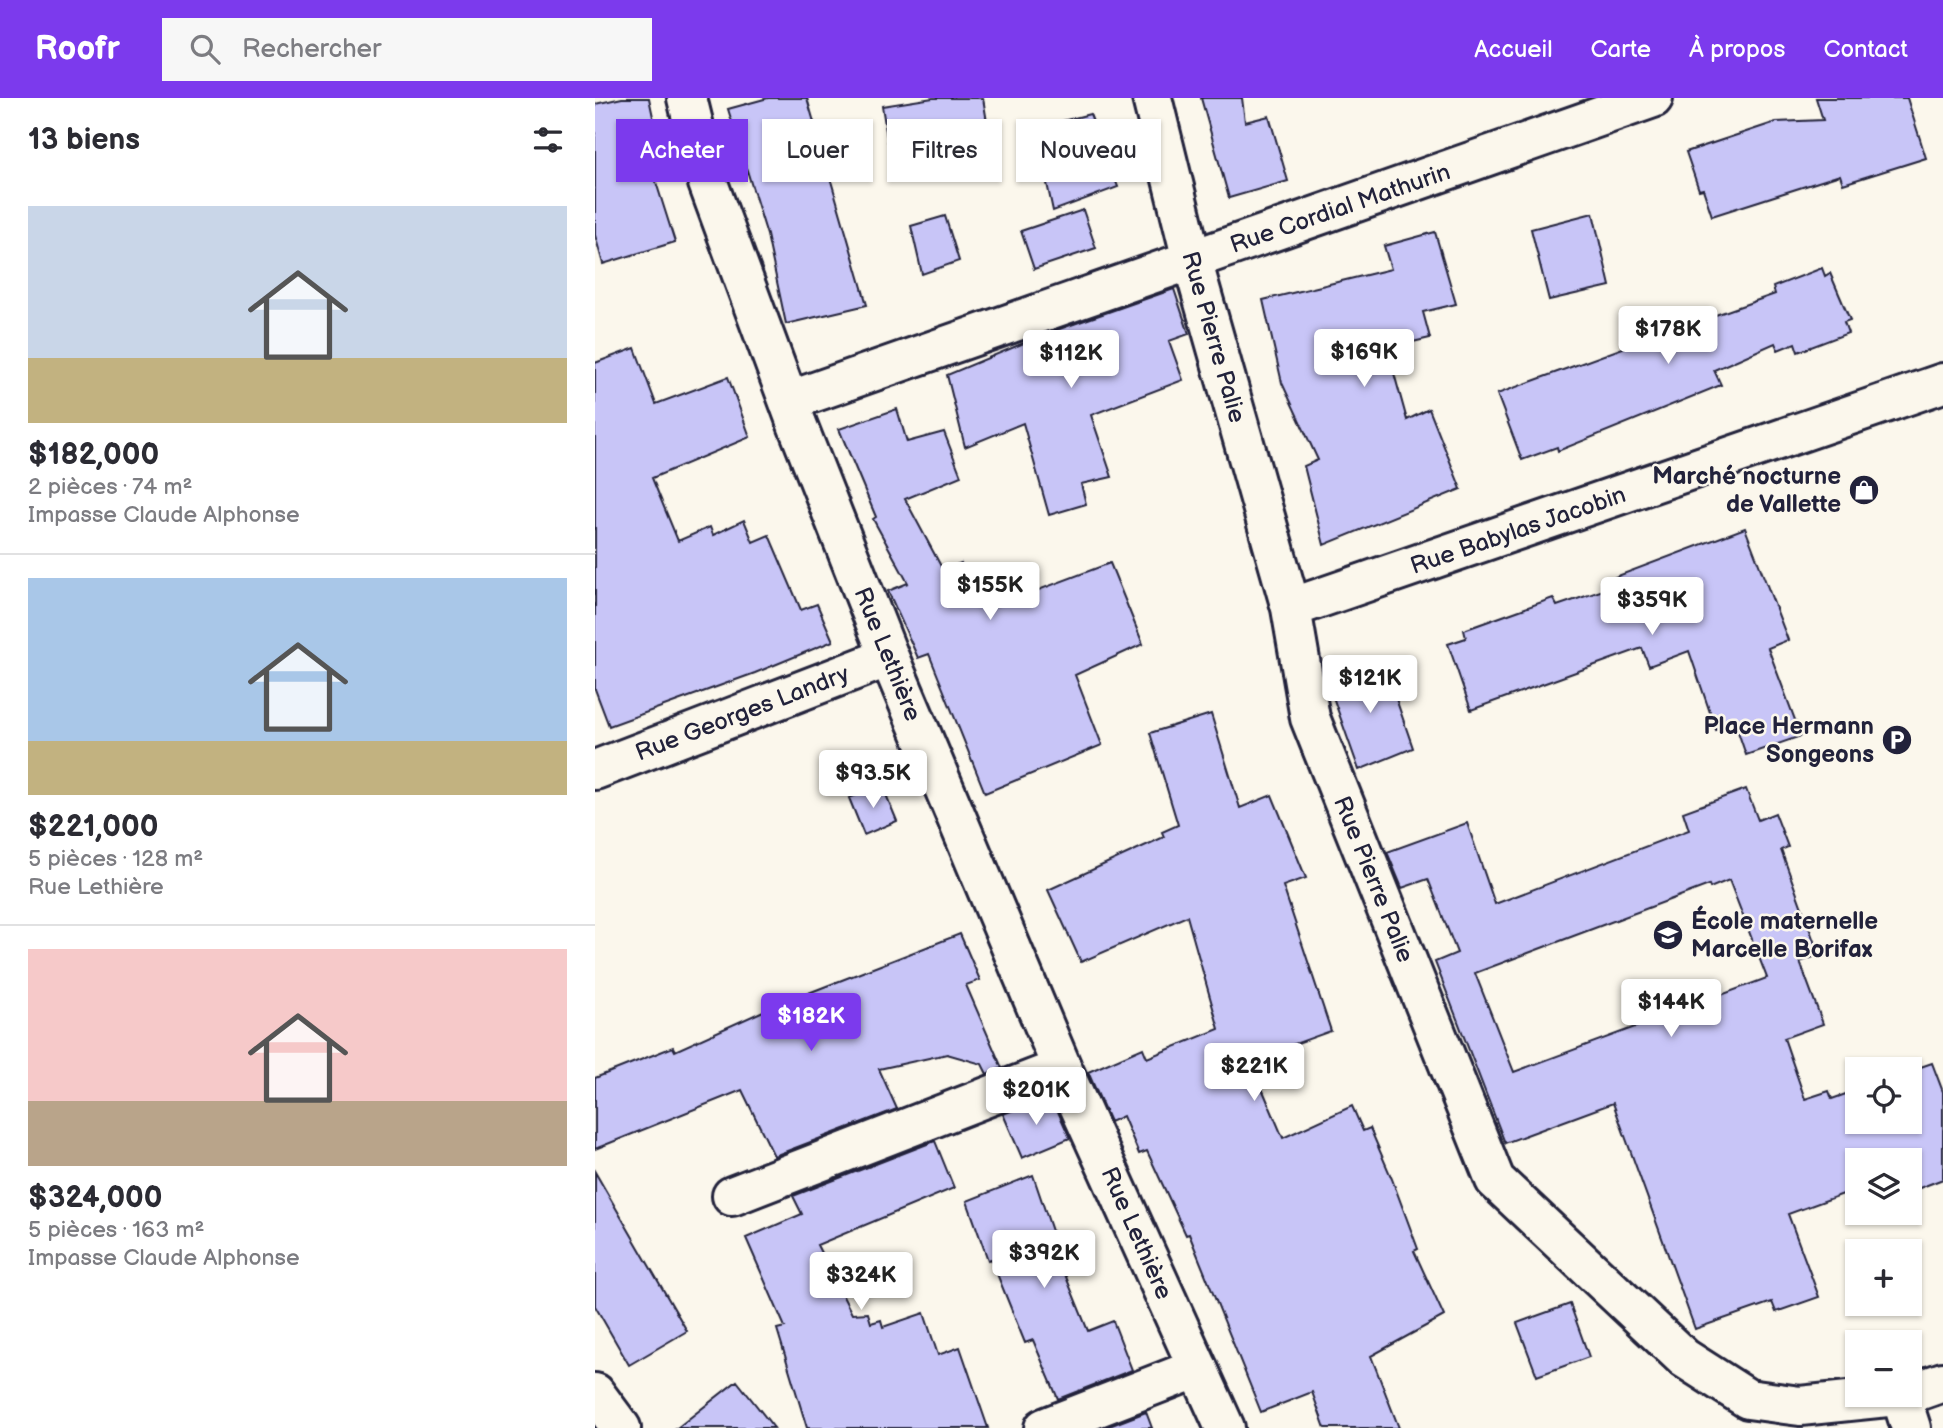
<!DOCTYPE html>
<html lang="fr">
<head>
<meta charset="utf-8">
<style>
  :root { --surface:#fff; --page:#f7f7f7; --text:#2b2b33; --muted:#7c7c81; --line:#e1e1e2; --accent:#7c3aed }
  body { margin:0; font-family:"Balsamiq Sans",sans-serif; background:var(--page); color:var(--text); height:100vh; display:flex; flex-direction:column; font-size:26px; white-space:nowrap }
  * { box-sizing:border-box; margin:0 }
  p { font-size:23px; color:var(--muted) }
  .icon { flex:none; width:38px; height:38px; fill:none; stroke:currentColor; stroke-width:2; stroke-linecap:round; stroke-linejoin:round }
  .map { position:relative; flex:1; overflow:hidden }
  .drawer { display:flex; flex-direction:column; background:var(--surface); width:595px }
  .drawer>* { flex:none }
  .guide { position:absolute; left:21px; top:21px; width:665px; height:63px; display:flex; gap:14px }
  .fabs { position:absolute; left:1250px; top:959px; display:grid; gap:14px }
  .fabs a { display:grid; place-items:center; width:77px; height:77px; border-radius:0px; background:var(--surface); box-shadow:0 2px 5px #0004; font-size:35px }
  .price { position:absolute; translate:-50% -60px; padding:0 16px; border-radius:7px; background:#fff; color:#222; font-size:23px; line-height:46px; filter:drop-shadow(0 2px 4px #0008) }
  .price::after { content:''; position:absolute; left:50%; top:42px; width:21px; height:16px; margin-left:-10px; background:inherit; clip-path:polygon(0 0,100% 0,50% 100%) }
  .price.selected { background:var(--accent); color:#fff }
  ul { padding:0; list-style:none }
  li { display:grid; align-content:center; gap:14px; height:371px; padding:0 28px }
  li+li { border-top:2px solid var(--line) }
  li span { display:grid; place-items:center; height:217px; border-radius:0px; color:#555 }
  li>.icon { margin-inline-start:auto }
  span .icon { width:126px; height:126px; fill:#fffc; stroke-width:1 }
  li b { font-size:30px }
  h2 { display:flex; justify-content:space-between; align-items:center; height:84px; padding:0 28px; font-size:30px }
  .pill { padding:0 24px; border-radius:0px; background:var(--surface); box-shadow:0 2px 5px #0004; font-size:24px; line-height:63px }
  .pill.selected { background:var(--accent); color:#fff }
  header { display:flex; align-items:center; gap:42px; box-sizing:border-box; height:98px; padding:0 35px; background:var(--accent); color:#fff }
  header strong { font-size:33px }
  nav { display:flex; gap:38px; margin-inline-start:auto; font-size:24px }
  .search { width:490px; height:63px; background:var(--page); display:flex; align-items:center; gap:18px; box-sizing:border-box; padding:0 24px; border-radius:0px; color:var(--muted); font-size:26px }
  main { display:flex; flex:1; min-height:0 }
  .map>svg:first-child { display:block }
</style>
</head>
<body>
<header>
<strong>Roofr</strong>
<div class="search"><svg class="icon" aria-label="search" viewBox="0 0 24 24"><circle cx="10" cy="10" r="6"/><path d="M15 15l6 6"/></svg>Rechercher</div>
<nav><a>Accueil</a><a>Carte</a><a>À propos</a><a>Contact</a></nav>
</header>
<main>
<section class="drawer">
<h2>13 biens<svg class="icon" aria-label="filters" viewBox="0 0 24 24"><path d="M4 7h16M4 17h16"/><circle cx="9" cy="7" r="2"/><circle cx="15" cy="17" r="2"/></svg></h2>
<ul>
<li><span style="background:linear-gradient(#c9d6e8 70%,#c2b280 0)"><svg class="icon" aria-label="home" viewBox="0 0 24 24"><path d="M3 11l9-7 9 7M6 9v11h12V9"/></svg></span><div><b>$182,000</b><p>2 pièces · 74 m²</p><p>Impasse Claude Alphonse</p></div></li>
<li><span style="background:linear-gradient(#a9c7e8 75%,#c2b280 0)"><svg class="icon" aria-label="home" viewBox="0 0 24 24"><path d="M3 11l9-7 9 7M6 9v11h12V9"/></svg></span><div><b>$221,000</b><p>5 pièces · 128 m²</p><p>Rue Lethière</p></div></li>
<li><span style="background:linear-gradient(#f6c9c9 70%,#b9a48a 0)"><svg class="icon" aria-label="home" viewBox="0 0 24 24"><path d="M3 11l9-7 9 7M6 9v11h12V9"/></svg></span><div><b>$324,000</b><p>5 pièces · 163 m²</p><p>Impasse Claude Alphonse</p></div></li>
</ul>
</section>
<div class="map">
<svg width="1348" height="1330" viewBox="0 0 1348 1330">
  <rect width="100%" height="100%" fill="#fbf7ec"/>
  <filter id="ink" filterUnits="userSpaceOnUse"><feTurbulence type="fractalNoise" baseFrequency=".0143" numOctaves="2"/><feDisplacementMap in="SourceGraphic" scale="14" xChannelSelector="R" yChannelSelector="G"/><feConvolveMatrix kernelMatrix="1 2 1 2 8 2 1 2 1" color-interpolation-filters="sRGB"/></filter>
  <g filter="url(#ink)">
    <path fill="#c8c5f7" stroke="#22223b" stroke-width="2" fill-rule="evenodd" d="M 27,0 L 54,0 L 67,61 L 54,62 L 80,144 L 8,166 L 0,137 L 0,6 Z
      M 173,0 L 212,0 L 272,207 L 191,226 L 172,137 L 133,11 Z
      M 338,0 L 388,0 L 394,36 L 294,51 L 287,8 Z
      M 606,0 L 647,0 L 650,24 L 674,18 L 693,83 L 634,100 Z
      M 1221,0 L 1312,0 L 1331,60 L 1248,86 L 1245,77 L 1117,118 L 1108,91 L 1104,92 L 1091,54 L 1181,24 L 1228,22 Z
      M 495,16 L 523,89 L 458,113 L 440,30 Z
      M 488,112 L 501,150 L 439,171 L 426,133 Z
      M 998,115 L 1015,188 L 954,202 L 936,131 Z
      M 350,118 L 364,163 L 327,176 L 316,128 Z
      M 840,134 L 861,206 L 828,214 L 835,240 L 792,250 L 812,322 L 834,311 L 866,391 L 729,447 L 709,368 L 723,362 L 687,285 L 668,202 L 796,171 L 789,148 Z
      M 1227,170 L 1230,178 L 1235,175 L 1255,222 L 1249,224 L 1253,235 L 1203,254 L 1200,245 L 1183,252 L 1180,245 L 1119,272 L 1126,287 L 963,353 L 962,349 L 927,362 L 902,296 L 1039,246 L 1038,243 L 1114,215 L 1115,219 L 1180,196 L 1178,189 Z
      M 579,191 L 594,236 L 574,243 L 588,282 L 496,317 L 517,379 L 486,386 L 491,406 L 454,417 L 428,325 L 370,349 L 352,277 L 453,235 Z
      M 40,250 L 61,306 L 133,279 L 155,339 L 57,380 L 83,443 L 115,429 L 118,437 L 149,422 L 158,444 L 174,437 L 206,512 L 222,506 L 238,543 L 160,575 L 14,628 L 0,591 L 0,265 Z
      M 302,311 L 312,344 L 349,334 L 366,378 L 310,401 L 348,472 L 366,465 L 374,483 L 381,480 L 393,511 L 515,465 L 548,546 L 480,577 L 507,647 L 390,695 L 334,556 L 323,560 L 293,493 L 313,485 L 278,421 L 281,419 L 244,331 Z
      M 1150,430 L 1193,542 L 1173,550 L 1206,638 L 1151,657 L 1140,625 L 1121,632 L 1094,553 L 1054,568 L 1047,550 L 876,612 L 853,546 L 871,540 L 869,532 L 958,500 L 962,508 L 1023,487 L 1020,479 Z
      M 788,563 L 818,650 L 764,672 L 732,582 Z
      M 616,616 L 645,710 L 677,697 L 711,780 L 688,788 L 736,933 L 655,962 L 688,1040 L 757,1008 L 768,1033 L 775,1030 L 797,1081 L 823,1151 L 819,1153 L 849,1218 L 776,1258 L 804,1330 L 730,1330 L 717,1294 L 666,1314 L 594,1136 L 591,1137 L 552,1053 L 544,1056 L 528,1018 L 515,1024 L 493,974 L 548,950 L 552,960 L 624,931 L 592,818 L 486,864 L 453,792 L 569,739 L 567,734 L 583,727 L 555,635 Z
      M 287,687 L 302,723 L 269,737 L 254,700 Z
      M 1151,691 L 1163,722 L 1180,715 L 1193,749 L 1186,752 L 1224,857 L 1205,864 L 1228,926 L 1189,940 L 1210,1001 L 1234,993 L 1237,1001 L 1262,992 L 1262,1024 L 1314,1024 L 1314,973 L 1337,965 L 1348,994 L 1348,1081 L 1314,1094 L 1314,1062 L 1262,1062 L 1262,1091 L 1193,1116 L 1224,1199 L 1181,1214 L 1177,1204 L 1100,1231 L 1018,1005 L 910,1045 L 840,864 L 862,855 L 833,781 L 807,790 L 792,754 L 872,725 L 900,806 L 1094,732 L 1088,714 ZM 1134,782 L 1172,880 L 919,974 L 880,875 L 1114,787 L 1115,790 Z
      M 365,836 L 385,882 L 371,887 L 407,970 L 392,976 L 387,966 L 352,956 L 284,971 L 302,1011 L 179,1058 L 147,992 L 0,1051 L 0,980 L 78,949 L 80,953 L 175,910 Z
      M 456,998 L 475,1040 L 427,1060 L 408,1016 Z
      M 340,1043 L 359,1090 L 222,1147 L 257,1216 L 273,1215 L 276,1225 L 286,1222 L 288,1229 L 329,1215 L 343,1257 L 365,1249 L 393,1330 L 212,1330 L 182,1231 L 190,1229 L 151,1140 L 207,1116 L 198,1098 Z
      M 0,1074 L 92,1233 L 34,1267 L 0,1208 Z
      M 438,1077 L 458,1136 L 454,1137 L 493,1233 L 518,1223 L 537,1272 L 463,1301 L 438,1242 L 430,1245 L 396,1161 L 393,1162 L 372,1103 Z
      M 975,1206 L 994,1259 L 942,1278 L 922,1225 Z
      M 142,1283 L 179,1330 L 82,1330 Z
      M 551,1314 L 557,1330 L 509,1330 Z"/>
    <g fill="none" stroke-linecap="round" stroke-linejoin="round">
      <g stroke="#22223b" stroke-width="44">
        <path id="minor" d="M 92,0 L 113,85 L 202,326 L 294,559 L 467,970 L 630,1330
          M 557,0 L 597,162 L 696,510 L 715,620 L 900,1082 L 1089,1260 L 1153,1301 L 1205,1308 L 1312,1297
          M 194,303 L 1058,0
          M 696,510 L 1348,285
          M 0,672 L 294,559
          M 137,1098 L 467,970
          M 1314,1296 L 1348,1284
          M 1306,1299 L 1316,1330
          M 449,1330 L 603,1270"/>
      </g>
      <g stroke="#22223b" stroke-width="44">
        <path id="major" d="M 0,1295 L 26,1330"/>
      </g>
      <use href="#minor" stroke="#fbf7ec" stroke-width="38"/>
      <use href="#major" stroke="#fbf7ec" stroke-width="38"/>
    </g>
  </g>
  <defs>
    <g id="shop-disc" transform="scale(1.575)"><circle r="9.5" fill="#22223b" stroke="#fbf7ec"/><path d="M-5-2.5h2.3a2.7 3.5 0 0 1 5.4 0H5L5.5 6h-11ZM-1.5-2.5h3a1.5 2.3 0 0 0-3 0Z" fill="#fff"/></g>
    <g id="parking-disc" transform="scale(1.575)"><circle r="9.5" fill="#22223b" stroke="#fbf7ec"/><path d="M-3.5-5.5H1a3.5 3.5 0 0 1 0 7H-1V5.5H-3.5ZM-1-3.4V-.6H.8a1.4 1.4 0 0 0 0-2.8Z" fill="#fff"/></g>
    <g id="school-disc" transform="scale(1.575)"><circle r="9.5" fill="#22223b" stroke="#fbf7ec"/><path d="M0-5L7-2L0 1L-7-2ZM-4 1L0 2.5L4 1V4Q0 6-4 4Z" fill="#fff"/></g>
  </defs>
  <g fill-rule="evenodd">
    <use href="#shop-disc" x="1269" y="392"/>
    <use href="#parking-disc" x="1302" y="642"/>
    <use href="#school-disc" x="1073" y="837"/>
  </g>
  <g text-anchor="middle" stroke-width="5" stroke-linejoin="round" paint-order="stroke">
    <g font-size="24" fill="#22223b" stroke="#fbf7ec">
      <text transform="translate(745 110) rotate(-19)" y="8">Rue Cordial Mathurin</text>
      <text transform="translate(619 239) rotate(74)" y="8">Rue Pierre Palie</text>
      <text transform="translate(923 432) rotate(-19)" y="8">Rue Babylas Jacobin</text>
      <text transform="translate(293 556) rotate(68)" y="8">Rue Lethière</text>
      <text transform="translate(147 615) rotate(-21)" y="8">Rue Georges Landry</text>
      <text transform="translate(779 781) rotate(68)" y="8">Rue Pierre Palie</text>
      <text transform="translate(542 1135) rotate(66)" y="8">Rue Lethière</text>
    </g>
    <g font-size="24" font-weight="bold" fill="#22223b" stroke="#fbf7ec" text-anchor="end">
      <text x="1246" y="386">Marché nocturne<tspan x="1246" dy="28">de Vallette</tspan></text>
      <text x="1279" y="636">Place Hermann<tspan x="1279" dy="28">Songeons</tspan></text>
      <text x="1096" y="831" text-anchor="start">École maternelle<tspan x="1096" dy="28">Marcelle Borifax</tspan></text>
    </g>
  </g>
</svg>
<div class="fabs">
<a><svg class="icon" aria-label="locate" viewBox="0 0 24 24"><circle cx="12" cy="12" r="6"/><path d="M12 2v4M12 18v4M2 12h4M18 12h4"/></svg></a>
<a><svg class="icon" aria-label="layers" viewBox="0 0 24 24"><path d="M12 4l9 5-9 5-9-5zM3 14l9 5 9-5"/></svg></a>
<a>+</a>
<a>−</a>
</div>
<b class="price" style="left:1073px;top:268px">$178K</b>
<b class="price" style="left:769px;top:291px">$169K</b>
<b class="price" style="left:476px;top:292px">$112K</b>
<b class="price" style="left:395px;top:524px">$155K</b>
<b class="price" style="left:1057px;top:539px">$359K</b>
<b class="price" style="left:775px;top:617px">$121K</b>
<b class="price" style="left:278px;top:712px">$93.5K</b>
<b class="price" style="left:1076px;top:941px">$144K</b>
<b class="price selected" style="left:216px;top:955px">$182K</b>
<b class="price" style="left:659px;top:1005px">$221K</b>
<b class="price" style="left:441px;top:1029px">$201K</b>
<b class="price" style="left:449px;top:1192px">$392K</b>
<b class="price" style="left:266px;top:1214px">$324K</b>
<div class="guide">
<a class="pill selected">Acheter</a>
<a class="pill">Louer</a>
<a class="pill">Filtres</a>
<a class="pill">Nouveau</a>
</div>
</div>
</main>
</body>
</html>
